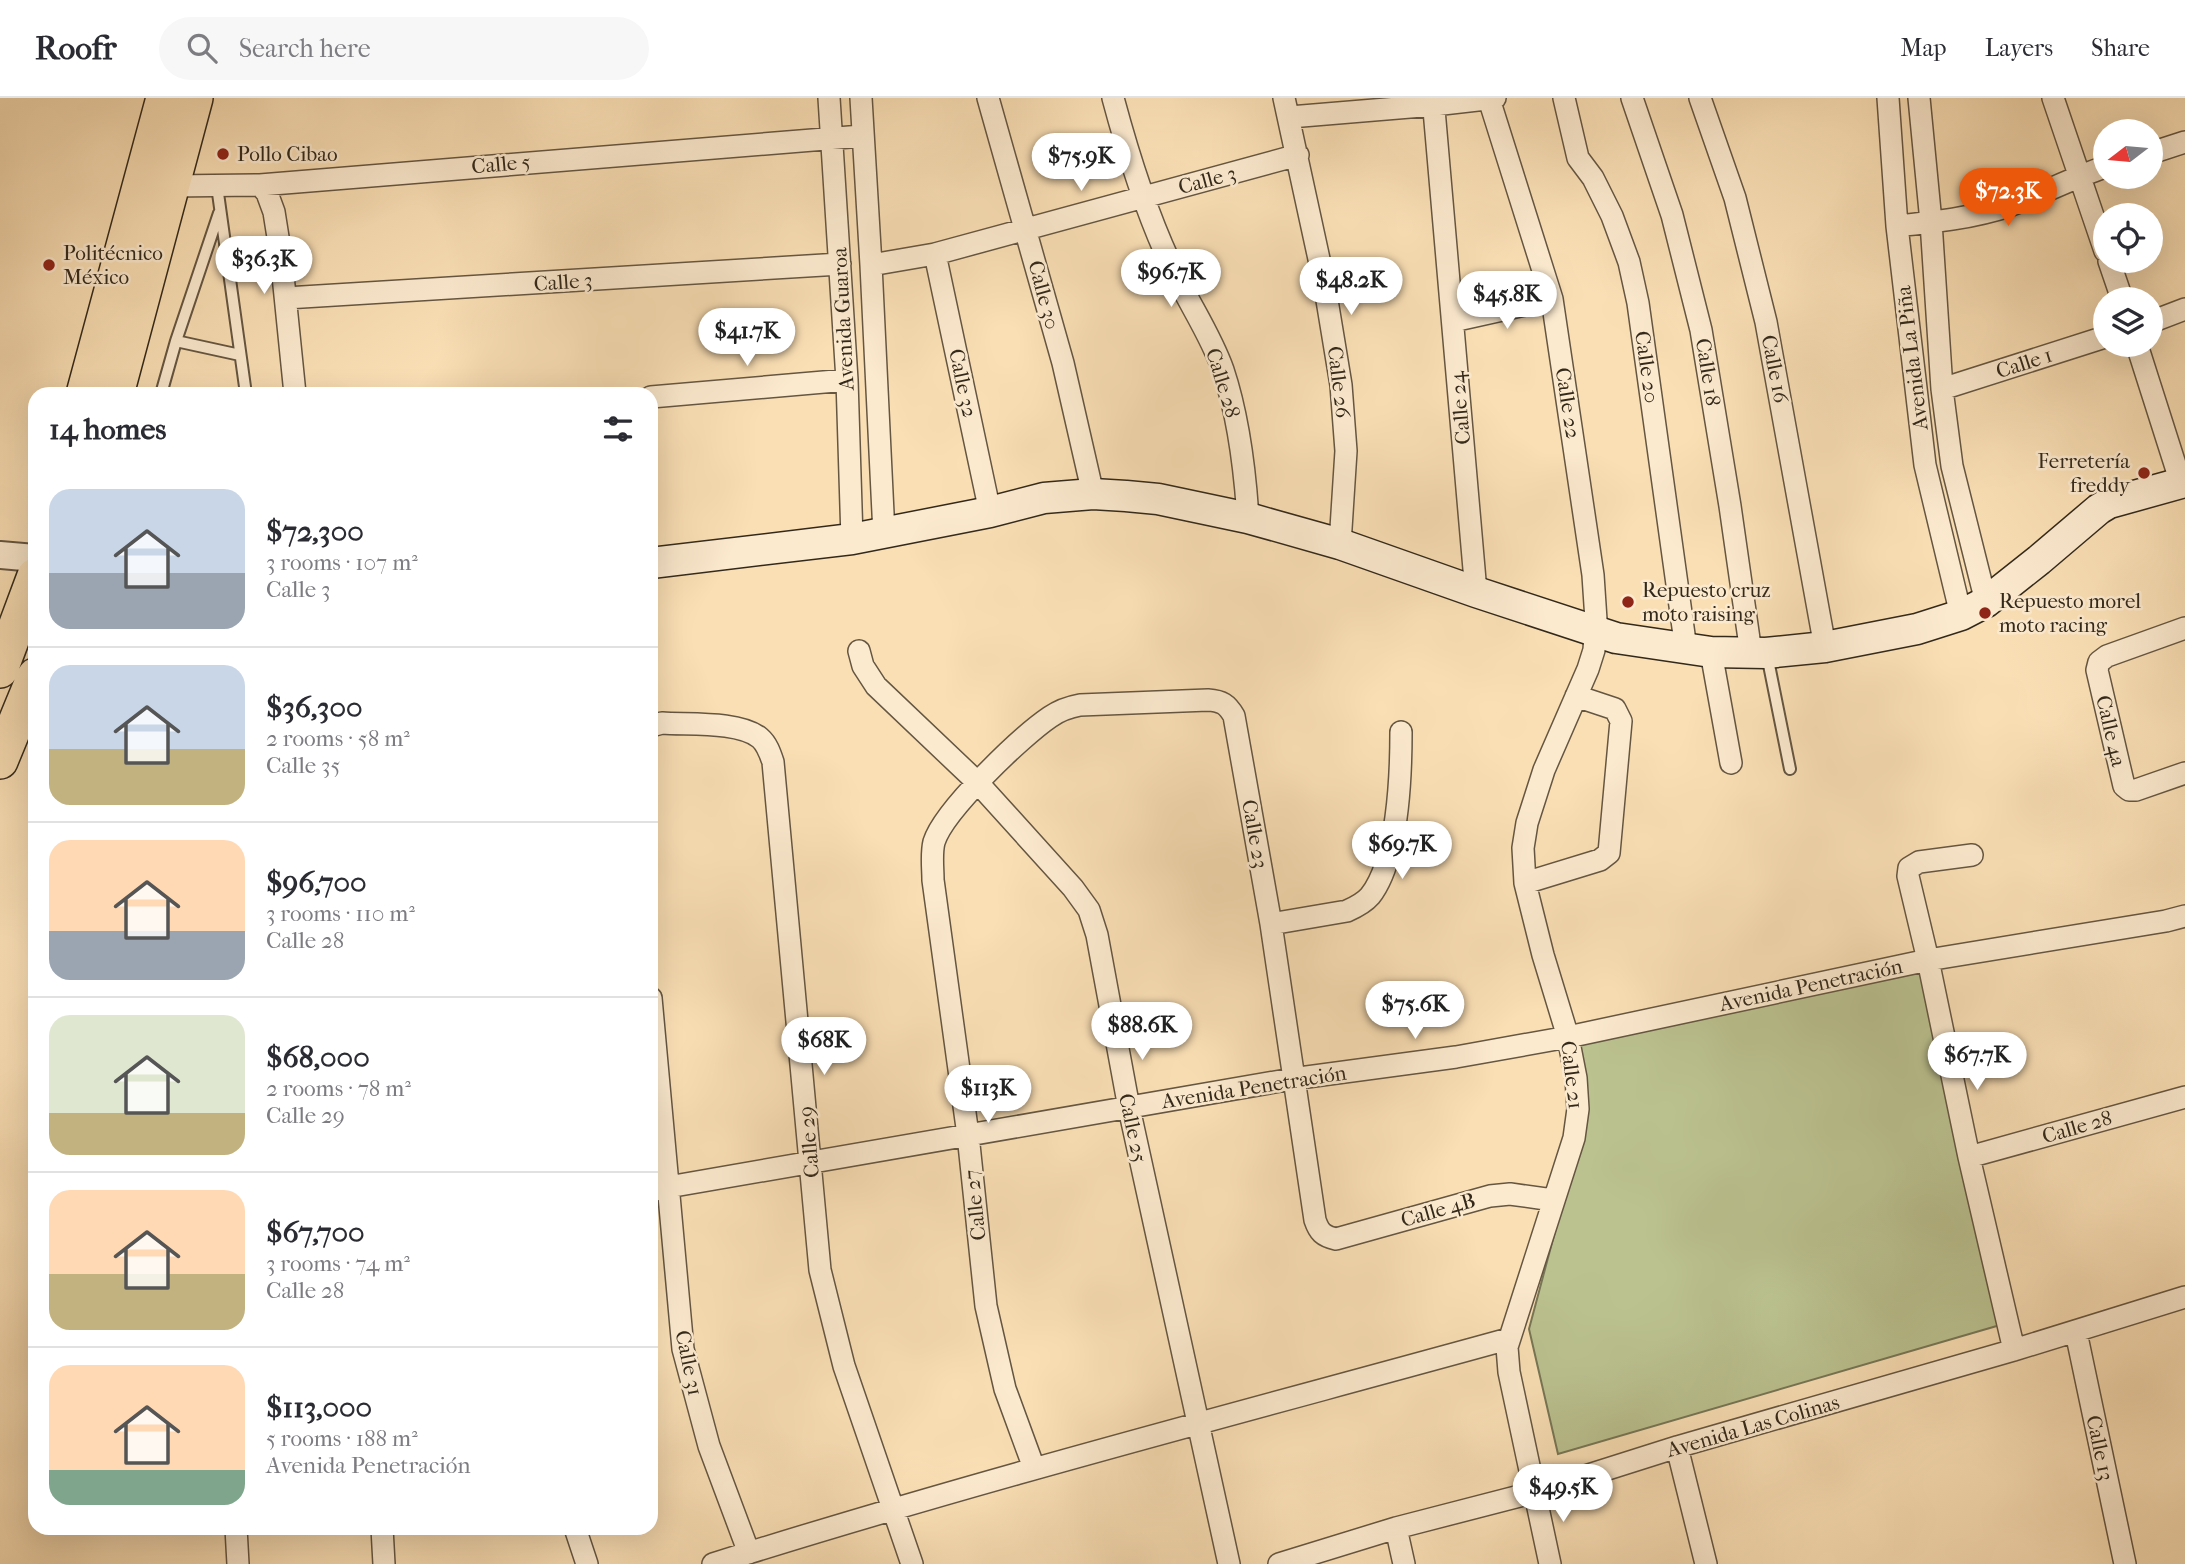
<!DOCTYPE html>
<html lang="en">
<head>
<meta charset="utf-8">
<style>
  :root { --surface:#fff; --page:#f7f7f7; --text:#2b2b33; --muted:#7c7c81; --line:#e1e1e2; --accent:#ea580c }
  body { margin:0; font-family:"IM FELL French Canon",serif; background:var(--page); color:var(--text); height:100vh; display:flex; flex-direction:column; font-size:26px; white-space:nowrap }
  * { box-sizing:border-box; margin:0 }
  p { font-size:23px; color:var(--muted) }
  .icon { flex:none; width:38px; height:38px; fill:none; stroke:currentColor; stroke-width:2; stroke-linecap:round; stroke-linejoin:round }
  .map { position:relative; flex:1; overflow:hidden }
  .panel { position:absolute; left:28px; top:289px; width:630px; height:1148px; display:flex; flex-direction:column; background:var(--surface); border-radius:21px; box-shadow:0 7px 28px #0002 }
  .panel>* { flex:none }
  .needle { width:46px; rotate:254deg }
  .buttons { position:absolute; left:2093px; top:21px; display:grid; gap:14px }
  .buttons a { display:grid; place-items:center; width:70px; height:70px; border-radius:50%; background:var(--surface); box-shadow:0 7px 28px #0002; font-size:35px }
  .price { position:absolute; translate:-50% -60px; padding:0 16px; border-radius:24px; background:#fff; color:#222; font-size:23px; line-height:46px; filter:drop-shadow(0 2px 4px #0008) }
  .price::after { content:''; position:absolute; left:50%; top:42px; width:21px; height:16px; margin-left:-10px; background:inherit; clip-path:polygon(0 0,100% 0,50% 100%) }
  .price.current { background:var(--accent); color:#fff }
  ul { padding:0; list-style:none }
  li { display:flex; align-items:center; gap:21px; height:175px; padding:0 21px }
  li+li { border-top:2px solid var(--line) }
  li span { display:grid; place-items:center; flex:none; width:196px; height:140px; border-radius:21px; color:#555 }
  li>.icon { margin-inline-start:auto }
  span .icon { width:84px; height:84px; fill:#fffc; stroke-width:1 }
  li b { font-size:30px }
  h2 { display:flex; justify-content:space-between; align-items:center; height:84px; padding:0 21px; font-size:30px }
  header { display:flex; align-items:center; gap:42px; box-sizing:border-box; height:98px; padding:0 35px; background:var(--surface); border-bottom:2px solid var(--line) }
  header strong { font-size:33px }
  nav { display:flex; gap:38px; margin-inline-start:auto; font-size:24px }
  .search { width:490px; height:63px; background:var(--page); display:flex; align-items:center; gap:18px; box-sizing:border-box; padding:0 24px; border-radius:38px; color:var(--muted); font-size:26px }
  .map>svg:first-child { display:block }
</style>
</head>
<body>
<header>
<strong>Roofr</strong>
<div class="search"><svg class="icon" aria-label="search" viewBox="0 0 24 24"><circle cx="10" cy="10" r="6"/><path d="M15 15l6 6"/></svg>Search here</div>
<nav><a>Map</a><a>Layers</a><a>Share</a></nav>
</header>
<div class="map">
<svg width="2185" height="1466" viewBox="0 0 2185 1466">
  <rect width="100%" height="100%" fill="#fadfb5"/>
  <filter id="stains"><feTurbulence type="fractalNoise" baseFrequency=".00286" numOctaves="4"/><feColorMatrix values="0 0 0 0 .2 0 0 0 0 .09 0 0 0 0 .02 0 0 0 .5 -.17"/></filter>
  <radialGradient id="worn" r=".72"><stop offset=".6" stop-color="#630" stop-opacity="0"/><stop offset="1" stop-color="#630" stop-opacity=".3"/></radialGradient>
  <path fill="#bbc290" stroke="#777656" stroke-width="2" d="M 1923,873 L 2007,1225 L 1558,1356 L 1529,1231 L 1588,1010 L 1577,945 Z"/>
  <g fill="none" stroke-linecap="round" stroke-linejoin="round">
    <g stroke="#655642" stroke-width="14">
      <path id="service" d="M 217,88 L 246,296
        M 176,243 L 240,257
        M 161,296 L 176,243 L 219,115
        M 1767,557 L 1790,671"/>
    </g>
    <g stroke="#655642" stroke-width="24">
      <path id="minor" d="M 829,0 L 847,282 L 852,441
        M 861,0 L 871,167 L 884,436
        M 988,0 L 1063,265 L 1093,396
        M 1113,0 C 1128,56 1146,114 1171,167 C 1187,203 1210,235 1223,272 C 1238,317 1245,373 1248,420
        M 1284,0 L 1324,184 L 1341,287 L 1346,353 L 1340,446
        M 1433,0 L 1476,494
        M 1564,0 L 1578,60 L 1593,80 L 1612,118 L 1629,164 L 1638,205 L 1686,551
        M 1632,0 L 1672,117 L 1701,232 L 1730,408 L 1751,555
        M 1700,0 L 1735,100 L 1766,224 L 1825,549
        M 1888,0 L 1897,128 L 1925,367 L 1961,517
        M 1919,0 L 1931,124 L 1942,291 L 1952,368 L 1986,504
        M 2053,0 L 2105,153
        M 1489,1 L 1552,201 L 1593,477 L 1596,522 L 1594,552 L 1588,571 L 1544,672 L 1527,725 L 1523,750 L 1525,785 L 1543,857 L 1568,939 L 1576,980 L 1578,1011 L 1574,1040 L 1507,1249 L 1509,1274 L 1550,1466
        M 1290,19 L 1434,7 L 1495,0
        M 2151,55 L 2185,44
        M 163,87 L 171,88 L 260,87 L 862,38
        M 260,87 L 267,95 L 274,114 L 281,158 L 295,296
        M 1897,128 C 1935,124 1972,120 2009,108 C 2042,96 2072,80 2105,69
        M 935,156 L 990,414
        M 2109,163 L 2122,201
        M 871,167 L 935,156 L 1298,57
        M 286,200 L 840,166
        M 1453,223 L 1552,201
        M 2151,224 L 2185,211
        M 2137,247 L 2181,385
        M 1942,291 L 2105,239
        M 651,299 L 847,282
        M 2185,530 L 2107,558 L 2099,564 L 2097,572 L 2124,688 L 2129,692 L 2136,692 L 2185,675
        M 859,553 L 863,568 L 876,588 L 978,685 L 1073,790 L 1089,812 L 1097,837 L 1129,1010 L 1229,1466
        M 1711,554 L 1731,665
        M 651,628 L 662,625 C 689,627 739,623 760,640 C 767,646 770,655 773,664 L 820,1172 L 844,1268 L 912,1466
        M 1972,757 L 1919,764 L 1909,770 L 1908,778 L 1928,862 L 1969,1059 L 2014,1252
        M 1525,785 L 1600,762 L 1609,755 L 1621,623 L 1615,611 L 1576,598
        M 1271,826 L 1347,813 C 1356,809 1364,805 1370,798 C 1398,763 1401,678 1401,634
        M 651,900 L 683,1251 L 709,1348 L 749,1455
        M 1969,1059 L 2185,999
        M 651,1092 L 1292,981 L 1456,959 L 1568,939 L 1928,862 L 2166,823 L 2185,818
        M 2076,1234 L 2125,1466
        M 1677,1349 L 1706,1466
        M 1034,1370 L 1005,1291 L 986,1208 L 968,1037 L 933,782 C 933,770 931,756 934,744 C 944,712 1022,638 1050,619 C 1060,612 1069,609 1080,607 L 1208,602 C 1222,603 1227,606 1234,618 L 1271,826 L 1315,1122 C 1319,1134 1323,1138 1336,1141 L 1490,1098 L 1510,1096 L 1553,1102
        M 236,1430 L 238,1466
        M 382,1430 L 384,1466
        M 575,1430 L 587,1466
        M 1396,1430 L 1404,1466
        M 713,1466 C 976,1383 1243,1314 1508,1241
        M 1279,1466 L 1396,1430 L 1535,1394 L 1677,1349 L 2014,1252 L 2185,1199"/>
    </g>
    <g stroke="#655642" stroke-width="30">
      <path id="tertiary" d="M 0,457 L 35,460"/>
    </g>
    <g stroke="#33291b" stroke-width="33">
      <path id="secondary" d="M 651,465 L 852,441 L 990,414 L 1044,400 L 1093,396 L 1126,398 L 1158,401 L 1248,420 L 1340,446 L 1476,494 L 1616,540 L 1711,554 L 1766,555 L 1825,549 L 1917,531 L 1961,517 L 1986,504 L 2039,462 L 2099,411 L 2109,405 L 2185,384"/>
    </g>
    <g stroke="#33291b" stroke-width="38">
      <path id="trunk" d="M 84,296 L 164,0
        M 116,296 L 195,0
        M 0,572 L 35,478
        M 0,663 L 35,578"/>
    </g>
    <use href="#service" stroke="#fceacf" stroke-width="10"/>
    <use href="#minor" stroke="#fceacf" stroke-width="21"/>
    <use href="#tertiary" stroke="#fceacf" stroke-width="26"/>
    <use href="#secondary" stroke="#fceacf" stroke-width="30"/>
    <use href="#trunk" stroke="#fadfb5" stroke-width="35"/>
  </g>
  <g fill="#8f2418" stroke="#fceacf" stroke-width="2.5">
    <circle cx="223" cy="56" r="7"/>
    <circle cx="49" cy="167" r="7"/>
    <circle cx="2144" cy="375" r="7"/>
    <circle cx="1628" cy="504" r="7"/>
    <circle cx="1985" cy="515" r="7"/>
  </g>
  <g text-anchor="middle" stroke-width="5" stroke-linejoin="round" paint-order="stroke">
    <g font-size="21" fill="#33291b" stroke="#fceacf" text-anchor="start">
      <text x="237" y="63">Pollo Cibao</text>
      <text x="63" y="162">Politécnico<tspan x="63" dy="24">México</tspan></text>
      <text x="2130" y="370" text-anchor="end">Ferretería<tspan x="2130" dy="24">freddy</tspan></text>
      <text x="1642" y="499">Repuesto cruz<tspan x="1642" dy="24">moto raising</tspan></text>
      <text x="1999" y="510">Repuesto morel<tspan x="1999" dy="24">moto racing</tspan></text>
    </g>
    <g font-size="21" fill="#33291b" stroke="#fceacf">
      <text transform="translate(501 66) rotate(-5)" y="7">Calle 5</text>
      <text transform="translate(1207 82) rotate(-15)" y="7">Calle 3</text>
      <text transform="translate(563 184) rotate(-4)" y="7">Calle 3</text>
      <text transform="translate(1044 197) rotate(75)" y="7">Calle 30</text>
      <text transform="translate(843 221) rotate(-93)" y="7">Avenida Guaroa</text>
      <text transform="translate(1912 260) rotate(-97)" y="7">Avenida La Piña</text>
      <text transform="translate(2024 265) rotate(-18)" y="7">Calle 1</text>
      <text transform="translate(1647 269) rotate(82)" y="7">Calle 20</text>
      <text transform="translate(1775 271) rotate(79)" y="7">Calle 16</text>
      <text transform="translate(1708 274) rotate(81)" y="7">Calle 18</text>
      <text transform="translate(1339 284) rotate(83)" y="7">Calle 26</text>
      <text transform="translate(963 285) rotate(78)" y="7">Calle 32</text>
      <text transform="translate(1223 285) rotate(73)" y="7">Calle 28</text>
      <text transform="translate(1568 305) rotate(81)" y="7">Calle 22</text>
      <text transform="translate(1460 310) rotate(-95)" y="7">Calle 24</text>
      <text transform="translate(2111 633) rotate(77)" y="7">Calle 4a</text>
      <text transform="translate(1255 736) rotate(80)" y="7">Calle 23</text>
      <text transform="translate(1811 887) rotate(-12)" y="7">Avenida Penetración</text>
      <text transform="translate(1572 977) rotate(83)" y="7">Calle 21</text>
      <text transform="translate(1254 989) rotate(-9)" y="7">Avenida Penetración</text>
      <text transform="translate(2077 1029) rotate(-16)" y="7">Calle 28</text>
      <text transform="translate(1133 1030) rotate(78)" y="7">Calle 25</text>
      <text transform="translate(809 1044) rotate(-95)" y="7">Calle 29</text>
      <text transform="translate(975 1107) rotate(-96)" y="7">Calle 27</text>
      <text transform="translate(1438 1112) rotate(-16)" y="7">Calle 4B</text>
      <text transform="translate(689 1265) rotate(78)" y="7">Calle 31</text>
      <text transform="translate(1753 1328) rotate(-16)" y="7">Avenida Las Colinas</text>
      <text transform="translate(2100 1350) rotate(78)" y="7">Calle 13</text>
    </g>
  </g>
  <rect width="100%" height="100%" filter="url(#stains)"/>
  <rect width="100%" height="100%" fill="url(#worn)"/>
</svg>
<div class="buttons">
<a><svg class="needle" viewBox="-14 -14 28 28"><path d="M0-13l5 13h-10z" fill="#e53935"/><path d="M0 13l5-13h-10z" fill="#7c7c81"/></svg></a>
<a><svg class="icon" aria-label="locate" viewBox="0 0 24 24"><circle cx="12" cy="12" r="6"/><path d="M12 2v4M12 18v4M2 12h4M18 12h4"/></svg></a>
<a><svg class="icon" aria-label="layers" viewBox="0 0 24 24"><path d="M12 4l9 5-9 5-9-5zM3 14l9 5 9-5"/></svg></a>
</div>
<b class="price" style="left:1081px;top:95px">$75.9K</b>
<b class="price current" style="left:2008px;top:130px">$72.3K</b>
<b class="price" style="left:264px;top:198px">$36.3K</b>
<b class="price" style="left:1171px;top:211px">$96.7K</b>
<b class="price" style="left:1351px;top:219px">$48.2K</b>
<b class="price" style="left:1507px;top:233px">$45.8K</b>
<b class="price" style="left:747px;top:270px">$41.7K</b>
<b class="price" style="left:1402px;top:783px">$69.7K</b>
<b class="price" style="left:1415px;top:943px">$75.6K</b>
<b class="price" style="left:1142px;top:964px">$88.6K</b>
<b class="price" style="left:824px;top:979px">$68K</b>
<b class="price" style="left:1977px;top:994px">$67.7K</b>
<b class="price" style="left:988px;top:1027px">$113K</b>
<b class="price" style="left:1563px;top:1426px">$49.5K</b>
<section class="panel">
<h2>14 homes<svg class="icon" aria-label="filters" viewBox="0 0 24 24"><path d="M4 7h16M4 17h16"/><circle cx="9" cy="7" r="2"/><circle cx="15" cy="17" r="2"/></svg></h2>
<ul>
<li><span style="background:linear-gradient(#c9d6e8 60%,#9aa5b1 0)"><svg class="icon" aria-label="home" viewBox="0 0 24 24"><path d="M3 11l9-7 9 7M6 9v11h12V9"/></svg></span><div><b>$72,300</b><p>3 rooms · 107 m²</p><p>Calle 3</p></div></li>
<li><span style="background:linear-gradient(#c9d6e8 60%,#c2b280 0)"><svg class="icon" aria-label="home" viewBox="0 0 24 24"><path d="M3 11l9-7 9 7M6 9v11h12V9"/></svg></span><div><b>$36,300</b><p>2 rooms · 58 m²</p><p>Calle 35</p></div></li>
<li><span style="background:linear-gradient(#ffd9b3 65%,#9aa5b1 0)"><svg class="icon" aria-label="home" viewBox="0 0 24 24"><path d="M3 11l9-7 9 7M6 9v11h12V9"/></svg></span><div><b>$96,700</b><p>3 rooms · 110 m²</p><p>Calle 28</p></div></li>
<li><span style="background:linear-gradient(#dfe7d0 70%,#c2b280 0)"><svg class="icon" aria-label="home" viewBox="0 0 24 24"><path d="M3 11l9-7 9 7M6 9v11h12V9"/></svg></span><div><b>$68,000</b><p>2 rooms · 78 m²</p><p>Calle 29</p></div></li>
<li><span style="background:linear-gradient(#ffd9b3 60%,#c2b280 0)"><svg class="icon" aria-label="home" viewBox="0 0 24 24"><path d="M3 11l9-7 9 7M6 9v11h12V9"/></svg></span><div><b>$67,700</b><p>3 rooms · 74 m²</p><p>Calle 28</p></div></li>
<li><span style="background:linear-gradient(#ffd9b3 75%,#7fa58c 0)"><svg class="icon" aria-label="home" viewBox="0 0 24 24"><path d="M3 11l9-7 9 7M6 9v11h12V9"/></svg></span><div><b>$113,000</b><p>5 rooms · 188 m²</p><p>Avenida Penetración</p></div></li>
</ul>
</section>
</div>
</body>
</html>
